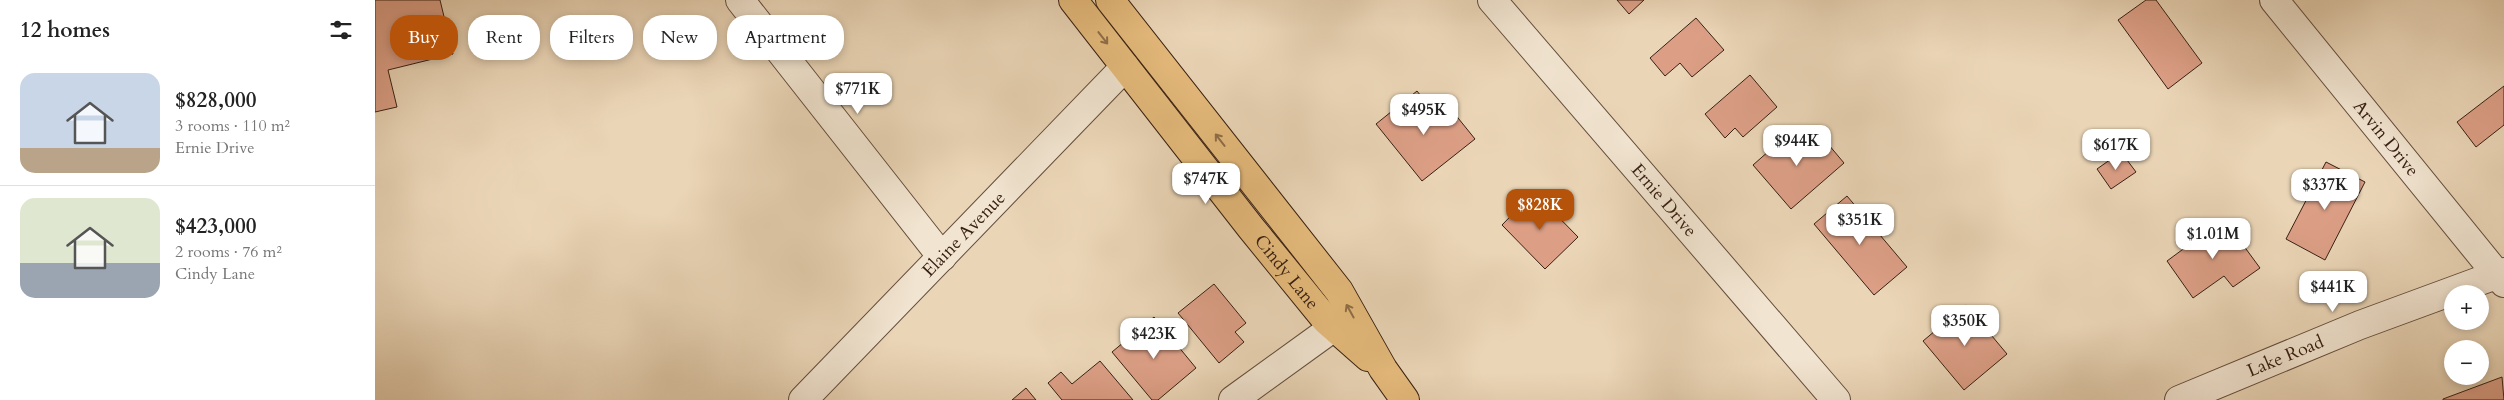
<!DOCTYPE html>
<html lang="en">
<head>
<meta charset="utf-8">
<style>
  :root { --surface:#fff; --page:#f6f6f6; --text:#222; --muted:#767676; --line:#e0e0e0; --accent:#b45309 }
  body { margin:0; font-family:Cardo,serif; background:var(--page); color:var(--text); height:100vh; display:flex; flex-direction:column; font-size:19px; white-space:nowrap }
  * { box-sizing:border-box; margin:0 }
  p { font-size:16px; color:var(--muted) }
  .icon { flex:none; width:28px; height:28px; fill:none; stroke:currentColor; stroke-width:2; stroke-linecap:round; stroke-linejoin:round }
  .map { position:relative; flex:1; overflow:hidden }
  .drawer { display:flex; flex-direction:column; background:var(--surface); width:375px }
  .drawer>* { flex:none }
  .hud { position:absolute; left:15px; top:15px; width:475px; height:45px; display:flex; gap:10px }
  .fabs { position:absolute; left:2069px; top:285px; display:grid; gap:10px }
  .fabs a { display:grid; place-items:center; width:45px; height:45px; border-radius:50%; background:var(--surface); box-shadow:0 2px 8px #0003; font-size:25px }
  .price { position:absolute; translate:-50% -42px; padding:0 11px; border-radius:10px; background:#fff; color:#222; font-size:16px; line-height:32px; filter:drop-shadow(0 1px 2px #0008) }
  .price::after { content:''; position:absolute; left:50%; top:30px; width:15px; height:11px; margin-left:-8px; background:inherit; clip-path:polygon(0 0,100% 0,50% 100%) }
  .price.selected { background:var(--accent); color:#fff }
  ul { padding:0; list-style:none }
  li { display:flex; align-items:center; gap:15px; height:125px; padding:0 20px }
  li+li { border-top:1px solid var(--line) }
  li span { display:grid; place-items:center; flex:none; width:140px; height:100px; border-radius:15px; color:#555 }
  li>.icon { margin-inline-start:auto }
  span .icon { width:60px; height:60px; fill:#fffc; stroke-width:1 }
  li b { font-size:21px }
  h2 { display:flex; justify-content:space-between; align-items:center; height:60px; padding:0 20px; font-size:21px }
  .tag { padding:0 18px; border-radius:20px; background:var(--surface); box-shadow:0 2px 8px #0003; font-size:18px; line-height:45px }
  .tag.selected { background:var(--accent); color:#fff }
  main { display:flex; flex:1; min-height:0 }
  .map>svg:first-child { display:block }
</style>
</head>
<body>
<main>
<section class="drawer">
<h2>12 homes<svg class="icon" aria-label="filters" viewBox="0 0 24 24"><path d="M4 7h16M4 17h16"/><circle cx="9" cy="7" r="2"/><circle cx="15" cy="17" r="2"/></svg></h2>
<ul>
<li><span style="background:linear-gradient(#c9d6e8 75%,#b9a48a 0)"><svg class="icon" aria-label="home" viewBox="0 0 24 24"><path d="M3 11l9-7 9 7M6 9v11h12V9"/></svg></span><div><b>$828,000</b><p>3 rooms · 110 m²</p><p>Ernie Drive</p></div></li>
<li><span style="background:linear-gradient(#dfe7d0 65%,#9aa5b1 0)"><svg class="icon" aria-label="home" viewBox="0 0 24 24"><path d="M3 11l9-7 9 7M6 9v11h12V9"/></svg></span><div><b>$423,000</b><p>2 rooms · 76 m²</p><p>Cindy Lane</p></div></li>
</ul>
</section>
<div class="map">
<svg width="2129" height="400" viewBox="0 0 2129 400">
  <rect width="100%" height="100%" fill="#ead5b6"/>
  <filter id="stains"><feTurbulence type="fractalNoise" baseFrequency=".004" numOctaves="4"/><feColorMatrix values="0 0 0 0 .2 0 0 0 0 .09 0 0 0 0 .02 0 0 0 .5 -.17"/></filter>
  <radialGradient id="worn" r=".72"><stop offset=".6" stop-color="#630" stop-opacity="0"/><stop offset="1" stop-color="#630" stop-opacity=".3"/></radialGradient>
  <path fill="#dc9f86" stroke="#382013" d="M 0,0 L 65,0 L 78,54 L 13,70 L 22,107 L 0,112 Z
    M 1242,0 L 1269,0 L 1254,14 Z
    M 1771,0 L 1781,0 L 1827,63 L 1793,89 L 1743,20 Z
    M 1321,18 L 1349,50 L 1317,77 L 1305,63 L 1290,76 L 1275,58 Z
    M 1375,75 L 1402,107 L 1368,137 L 1360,128 L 1350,138 L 1330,114 Z
    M 2129,86 L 2129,125 L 2101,147 L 2082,122 Z
    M 1042,91 L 1067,123 L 1079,113 L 1100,139 L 1047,181 L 1001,124 Z
    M 1419,129 L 1435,149 L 1448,138 L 1469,163 L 1416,209 L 1378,165 Z
    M 1746,152 L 1761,172 L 1736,189 L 1722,169 Z
    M 1951,162 L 1990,182 L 1950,260 L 1911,239 Z
    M 1159,192 L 1203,237 L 1170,269 L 1127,225 Z
    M 1472,196 L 1532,267 L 1499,295 L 1439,224 Z
    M 1849,219 L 1885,268 L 1858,287 L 1849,276 L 1818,298 L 1792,261 Z
    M 839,284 L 871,323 L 860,332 L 869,342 L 844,363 L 803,313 Z
    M 1591,305 L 1632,354 L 1589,390 L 1548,341 Z
    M 779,317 L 821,368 L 783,400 L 777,400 L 737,352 Z
    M 725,361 L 758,400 L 687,400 L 673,383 L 686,372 L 697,384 Z
    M 2127,377 L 2129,400 L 2068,400 L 2068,399 Z
    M 651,388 L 661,400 L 637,400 Z"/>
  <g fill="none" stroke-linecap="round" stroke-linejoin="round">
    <g stroke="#644d3c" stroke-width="30">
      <g id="minor">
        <path d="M 365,0 L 567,257"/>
        <path id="s1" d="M 1117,0 L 1461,400"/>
        <path id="s2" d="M 1899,0 L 2129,283"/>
        <path id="s3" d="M 428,400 L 750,67"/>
        <path d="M 858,400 L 959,327"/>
        <path id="s4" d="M 1804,400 L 1985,325 L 2129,272"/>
      </g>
    </g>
    <g stroke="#382013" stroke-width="30">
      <g id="major">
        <path id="s5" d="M 698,0 L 876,228 L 951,320 L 993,357"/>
        <path d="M 735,0 L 964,291 L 1008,369 L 1030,400"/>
      </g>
    </g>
    <use href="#minor" stroke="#f1e4d0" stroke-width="28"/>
    <use href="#major" stroke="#e5ba7b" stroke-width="28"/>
  </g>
  <defs><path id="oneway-shaft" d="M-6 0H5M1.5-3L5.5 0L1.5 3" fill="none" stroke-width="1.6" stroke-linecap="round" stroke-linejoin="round" transform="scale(1.25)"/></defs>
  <g stroke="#8e6d47">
    <use href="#oneway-shaft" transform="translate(728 38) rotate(52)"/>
    <use href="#oneway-shaft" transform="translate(845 140) rotate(-128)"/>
    <use href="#oneway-shaft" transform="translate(975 311) rotate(-119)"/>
  </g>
  <g text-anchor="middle" stroke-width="4" stroke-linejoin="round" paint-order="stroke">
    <g font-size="18" fill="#382013" stroke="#f1e4d0">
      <text dy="6" stroke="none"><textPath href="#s2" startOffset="178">Arvin Drive</textPath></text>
      <text dy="6" stroke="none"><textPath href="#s1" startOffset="264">Ernie Drive</textPath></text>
      <text dy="6" stroke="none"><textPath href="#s3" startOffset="231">Elaine Avenue</textPath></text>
      <text dy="6" stroke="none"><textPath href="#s5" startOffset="346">Cindy Lane</textPath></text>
      <text dy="6" stroke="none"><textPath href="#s4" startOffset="115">Lake Road</textPath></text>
    </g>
  </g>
  <rect width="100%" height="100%" filter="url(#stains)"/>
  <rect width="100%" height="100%" fill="url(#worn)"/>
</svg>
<div class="fabs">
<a>+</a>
<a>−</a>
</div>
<b class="price" style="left:483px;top:115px">$771K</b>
<b class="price" style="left:1049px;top:136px">$495K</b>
<b class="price" style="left:1422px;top:167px">$944K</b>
<b class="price" style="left:1741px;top:171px">$617K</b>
<b class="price" style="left:831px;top:205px">$747K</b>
<b class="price" style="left:1950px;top:211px">$337K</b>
<b class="price selected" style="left:1165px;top:231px">$828K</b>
<b class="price" style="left:1485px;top:246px">$351K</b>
<b class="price" style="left:1838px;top:260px">$1.01M</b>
<b class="price" style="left:1958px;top:313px">$441K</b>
<b class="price" style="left:1590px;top:347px">$350K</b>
<b class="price" style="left:779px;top:360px">$423K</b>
<div class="hud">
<a class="tag selected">Buy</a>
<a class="tag">Rent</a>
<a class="tag">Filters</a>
<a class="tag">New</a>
<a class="tag">Apartment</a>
</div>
</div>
</main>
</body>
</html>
